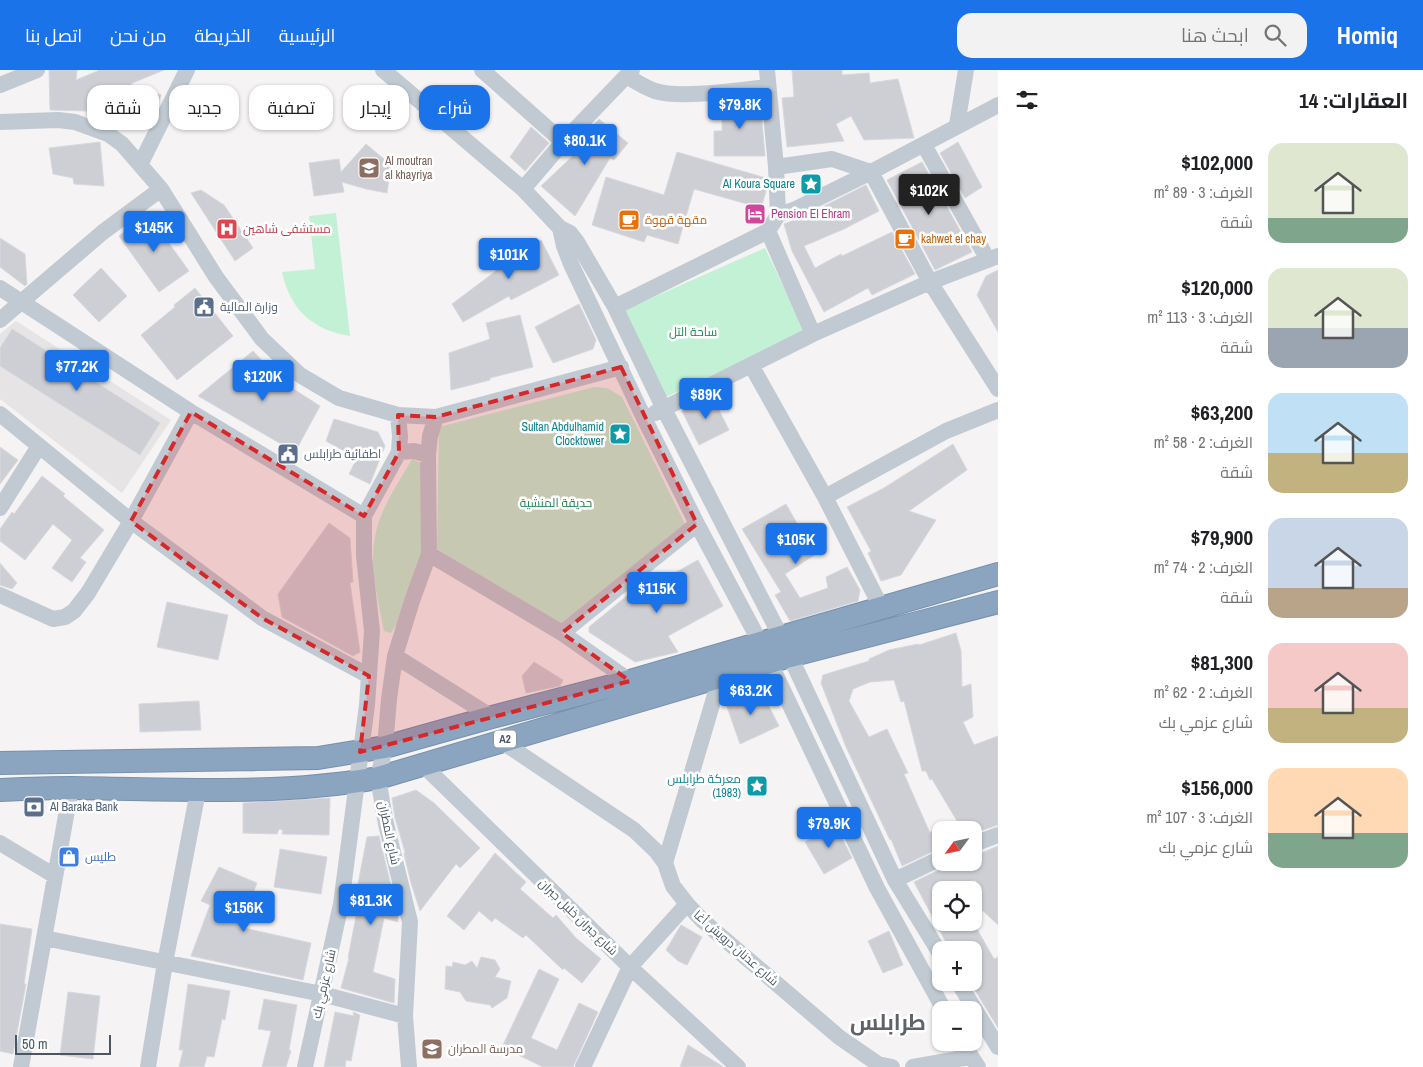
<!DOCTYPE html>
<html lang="ar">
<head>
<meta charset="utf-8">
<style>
  :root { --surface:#fff; --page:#f2f2f2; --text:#202124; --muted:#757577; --accent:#1a73e8 }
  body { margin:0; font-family:"Archivo Narrow",Cairo,sans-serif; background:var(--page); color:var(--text); direction:rtl; height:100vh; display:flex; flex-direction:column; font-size:19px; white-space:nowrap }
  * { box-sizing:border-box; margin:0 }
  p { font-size:16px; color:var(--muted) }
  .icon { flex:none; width:28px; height:28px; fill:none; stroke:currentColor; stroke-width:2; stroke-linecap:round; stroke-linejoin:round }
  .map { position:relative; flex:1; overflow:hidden; direction:ltr }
  .panel { display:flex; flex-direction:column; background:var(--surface); width:425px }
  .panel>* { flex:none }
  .guide { position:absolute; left:15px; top:15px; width:475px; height:45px; direction:rtl; display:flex; gap:10px }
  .needle { width:32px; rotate:237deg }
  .buttons { position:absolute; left:932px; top:751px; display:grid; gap:10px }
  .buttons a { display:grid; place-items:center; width:50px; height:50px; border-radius:10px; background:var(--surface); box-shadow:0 1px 4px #0004; font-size:25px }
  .scale { position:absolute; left:15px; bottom:12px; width:96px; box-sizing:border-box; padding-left:5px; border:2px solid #4a5661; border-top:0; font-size:14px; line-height:18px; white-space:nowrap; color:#4a5661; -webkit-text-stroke:4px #fff; paint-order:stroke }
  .price { position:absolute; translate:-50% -42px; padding:0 11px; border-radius:5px; background:var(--accent); color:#fff; font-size:16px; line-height:32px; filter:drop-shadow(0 1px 2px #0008) }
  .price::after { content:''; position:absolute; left:50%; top:30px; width:15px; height:11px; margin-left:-8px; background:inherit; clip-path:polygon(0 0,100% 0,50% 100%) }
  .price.on { background:#222; color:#fff }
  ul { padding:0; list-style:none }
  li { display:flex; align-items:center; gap:15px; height:125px; padding:0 15px }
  li span { display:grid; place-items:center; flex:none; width:140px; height:100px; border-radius:15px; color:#555 }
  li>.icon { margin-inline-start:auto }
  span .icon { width:60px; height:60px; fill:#fffc; stroke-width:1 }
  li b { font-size:21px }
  h2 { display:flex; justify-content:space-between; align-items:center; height:60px; padding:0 15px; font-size:21px }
  .chip { padding:0 18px; border-radius:15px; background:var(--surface); box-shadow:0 1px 4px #0004; font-size:18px; line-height:45px }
  .chip.on { background:var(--accent); color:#fff }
  header { display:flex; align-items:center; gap:30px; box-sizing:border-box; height:70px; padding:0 25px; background:var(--accent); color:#fff }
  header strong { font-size:24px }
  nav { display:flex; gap:28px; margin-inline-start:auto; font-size:18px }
  .search { width:350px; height:45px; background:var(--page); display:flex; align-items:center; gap:12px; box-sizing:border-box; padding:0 18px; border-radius:15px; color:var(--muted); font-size:19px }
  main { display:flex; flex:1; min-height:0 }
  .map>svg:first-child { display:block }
</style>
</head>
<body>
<header>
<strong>Homiq</strong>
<div class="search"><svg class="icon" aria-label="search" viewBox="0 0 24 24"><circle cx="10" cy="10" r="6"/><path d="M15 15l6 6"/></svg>ابحث هنا</div>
<nav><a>الرئيسية</a><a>الخريطة</a><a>من نحن</a><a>اتصل بنا</a></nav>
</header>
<main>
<section class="panel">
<h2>العقارات: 14<svg class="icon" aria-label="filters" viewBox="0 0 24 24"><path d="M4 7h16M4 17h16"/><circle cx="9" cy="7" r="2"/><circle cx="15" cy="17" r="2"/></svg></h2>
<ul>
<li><span style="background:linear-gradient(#dfe7d0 75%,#7fa58c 0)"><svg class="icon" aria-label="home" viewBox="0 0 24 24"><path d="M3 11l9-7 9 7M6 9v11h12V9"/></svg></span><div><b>$102,000</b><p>الغرف: 3 · 89 m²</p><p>شقة</p></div></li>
<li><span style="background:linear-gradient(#dfe7d0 60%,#9aa5b1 0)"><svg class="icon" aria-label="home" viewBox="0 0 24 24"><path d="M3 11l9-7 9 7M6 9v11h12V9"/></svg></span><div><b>$120,000</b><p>الغرف: 3 · 113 m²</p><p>شقة</p></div></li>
<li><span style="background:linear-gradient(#bfe0f5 60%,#c2b280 0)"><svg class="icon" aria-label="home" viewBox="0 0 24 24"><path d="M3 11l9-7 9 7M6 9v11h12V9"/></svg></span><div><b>$63,200</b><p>الغرف: 2 · 58 m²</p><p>شقة</p></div></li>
<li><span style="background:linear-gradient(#c9d6e8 70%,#b9a48a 0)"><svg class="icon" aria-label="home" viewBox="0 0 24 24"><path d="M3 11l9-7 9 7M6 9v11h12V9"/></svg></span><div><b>$79,900</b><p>الغرف: 2 · 74 m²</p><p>شقة</p></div></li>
<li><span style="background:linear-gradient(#f6c9c9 65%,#c2b280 0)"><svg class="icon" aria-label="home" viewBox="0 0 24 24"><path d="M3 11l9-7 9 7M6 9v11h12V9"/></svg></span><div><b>$81,300</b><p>الغرف: 2 · 62 m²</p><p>شارع عزمي بك</p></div></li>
<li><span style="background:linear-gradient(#ffd9b3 65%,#7fa58c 0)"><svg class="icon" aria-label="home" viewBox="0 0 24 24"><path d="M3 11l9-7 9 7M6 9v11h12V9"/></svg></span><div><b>$156,000</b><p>الغرف: 3 · 107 m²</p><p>شارع عزمي بك</p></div></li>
</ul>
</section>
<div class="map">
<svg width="998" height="997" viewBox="0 0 998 997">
  <rect width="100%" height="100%" fill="#f5f3f3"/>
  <path fill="#e6e4e5" d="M 16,251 L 171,350 L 122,423 L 0,329 L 0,264 Z"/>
  <path fill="#c3f1d5" d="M 336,143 L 350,266 C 312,260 290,239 282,202 L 315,199 L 309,146 Z
    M 765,178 L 805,262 L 666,327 L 622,241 Z
    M 594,317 L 607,318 L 622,327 L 687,458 L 564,558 L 437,479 L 439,357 Z
    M 412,389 L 421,393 L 424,454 L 421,487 L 400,549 L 391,563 L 384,561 C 378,529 368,494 376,462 C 382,436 399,412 412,389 Z"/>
  <path fill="#cdcfd5" stroke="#d7d9de" d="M 49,0 L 77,0 L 76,10 L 100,0 L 164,0 L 130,14 L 161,25 L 147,57 L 108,53 L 87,46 L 87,41 L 50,40 Z
    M 792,0 L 842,0 L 842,5 L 869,3 L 870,13 L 898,9 L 914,68 L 864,70 L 851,46 L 836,54 L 844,71 L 787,77 L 782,28 L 794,27 Z
    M 751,29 L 760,29 L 765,86 L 714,86 L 714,61 L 722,61 L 722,32 Z
    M 599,49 L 628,73 L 614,90 L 610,88 L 575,146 L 541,116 L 577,82 L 572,78 Z
    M 531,57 L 549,73 L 525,101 L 510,87 Z
    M 100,72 L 104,116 L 74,114 L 73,108 L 53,104 L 49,78 Z
    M 958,72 L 982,117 L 965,128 L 940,83 Z
    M 366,74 L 391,95 L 387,123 L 366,119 L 342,112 L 344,122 L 314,126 L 309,93 L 339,89 L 341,102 Z
    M 677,82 L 766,108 L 767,118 L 761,138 L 694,119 L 678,174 L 647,165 L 644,172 L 592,155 L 606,107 L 664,125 Z
    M 922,92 L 972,182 L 935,200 L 887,110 Z
    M 866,115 L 879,141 L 844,159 L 804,176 L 815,198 L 841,184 L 842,186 L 892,162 L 915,204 L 872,225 L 868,218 L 824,242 L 792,181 L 784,154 L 800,148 Z
    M 201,120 L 224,135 L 253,178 L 235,191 L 191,123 Z
    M 148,144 L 189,201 L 159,222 L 119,166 Z
    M 0,168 L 25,184 L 27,214 L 25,216 L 0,197 Z
    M 541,170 L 559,205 L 511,230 L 509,226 L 463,252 L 452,234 L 496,201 L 492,194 Z
    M 101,198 L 127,226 L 99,252 L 73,225 Z
    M 998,200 L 998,262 L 977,225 L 986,206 Z
    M 195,218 L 233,266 L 177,310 L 141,265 L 175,237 L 174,235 Z
    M 579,234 L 596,270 L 593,279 L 553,293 L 535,257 Z
    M 520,245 L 533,297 L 490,308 L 490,310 L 451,320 L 449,283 L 490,269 L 486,253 Z
    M 12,259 L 160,353 L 140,385 L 0,296 L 0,278 Z
    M 253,281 L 281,311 L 320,336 L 295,382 L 198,326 Z
    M 712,326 L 729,360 L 699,375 L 682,341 Z
    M 334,349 L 378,362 L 385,376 L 370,414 L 349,404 L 357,388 L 326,371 Z
    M 953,374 L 967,400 L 909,441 L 936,450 L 901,505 L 881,511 L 868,483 L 871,481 L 847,437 L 884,418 Z
    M 0,377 L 18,390 L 0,414 Z
    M 42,406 L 65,424 L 63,426 L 104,460 L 80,488 L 86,492 L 72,512 L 52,498 L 72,470 L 53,454 L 25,490 L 0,471 L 0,459 L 12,442 L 14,444 Z
    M 786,434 L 798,455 L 797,456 L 816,484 L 785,504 L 800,528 L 828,518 L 826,507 L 847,497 L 860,520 L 858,531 L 790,551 L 775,525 L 781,522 L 742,459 Z
    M 329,453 L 350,468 L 353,512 L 350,513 L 360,582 L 353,586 L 282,547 L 278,524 Z
    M 698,490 L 723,536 L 668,566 L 678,582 L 635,592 L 589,562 L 589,557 L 639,516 L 642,521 Z
    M 0,493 L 17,513 L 12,519 L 0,515 Z
    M 167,532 L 228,545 L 218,590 L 157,577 Z
    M 956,563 L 961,581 L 962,617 L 971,614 L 972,631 L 973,647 L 963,652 L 974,675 L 998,666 L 998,755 L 983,760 L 938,760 L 957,751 L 932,709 L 930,710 L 926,701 L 922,701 L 904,631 L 901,632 L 894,610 L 870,612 L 853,619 L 849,631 L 869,667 L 887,659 L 908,703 L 904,704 L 930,763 L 932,761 L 940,778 L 902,796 L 891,769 L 890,770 L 846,677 L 821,613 L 823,605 L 869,591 L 869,589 L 889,580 L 918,574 L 919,575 Z
    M 534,592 L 563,610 L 560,616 L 526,623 L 522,606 Z
    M 759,617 L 779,656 L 740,674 L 726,634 Z
    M 199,631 L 201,660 L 140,662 L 139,634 Z
    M 416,720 L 434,733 L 480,778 L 460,798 L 456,794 L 420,841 L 411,813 L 404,784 L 405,782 L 395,748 L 392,728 Z
    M 330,728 L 329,765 L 282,764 L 283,760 L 279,759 L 277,764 L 243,763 L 243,733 Z
    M 835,754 L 852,788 L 824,804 L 805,772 Z
    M 379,766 L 398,845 L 398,852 L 384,848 L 373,902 L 395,909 L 394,933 L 341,918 L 349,888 L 348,888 L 357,841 L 353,840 L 367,767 Z
    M 998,776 L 998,855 L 979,837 L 975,810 L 959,819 L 949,810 L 955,820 L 941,820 L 941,852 L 973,852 L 994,889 L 998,887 L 998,958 L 970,912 L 974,912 L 974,880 L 950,880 L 914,812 L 945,797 L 950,792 L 974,792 L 974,786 Z
    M 280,779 L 327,787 L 321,824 L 274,817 Z
    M 495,783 L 526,812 L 520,819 L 553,848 L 556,845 L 576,868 L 601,889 L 582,913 L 564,898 L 563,900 L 526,865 L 523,868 L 495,848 L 492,852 L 479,841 L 464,860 L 447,846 Z
    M 219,797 L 257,813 L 240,857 L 311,873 L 303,910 L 191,886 L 210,835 L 201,831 Z
    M 0,854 L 32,859 L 24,914 L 26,914 L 13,984 L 0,981 Z
    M 681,855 L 702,867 L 687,895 L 678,891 L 666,880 Z
    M 889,861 L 903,895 L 883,903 L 868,871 Z
    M 481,887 L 495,890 L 500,899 L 495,907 L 511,911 L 507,928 L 492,938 L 490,935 L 466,931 L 460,922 L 445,919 L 446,896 L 452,897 L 453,892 L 465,895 L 472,891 L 477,898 Z
    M 539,899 L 559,909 L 531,968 L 557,980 L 579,933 L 598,942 L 573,997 L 543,997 L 502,977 Z
    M 188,914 L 230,921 L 225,950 L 222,949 L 214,987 L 207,986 L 204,997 L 179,997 L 183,980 L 179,980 Z
    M 68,922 L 100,926 L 93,989 L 60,985 Z
    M 264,929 L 297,935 L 289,980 L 291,981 L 286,997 L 262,997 L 271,961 L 258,959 Z
    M 335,942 L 354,946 L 353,942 L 360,945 L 351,991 L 346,990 L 345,997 L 324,997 Z
    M 688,975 L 722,996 L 723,997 L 680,997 Z"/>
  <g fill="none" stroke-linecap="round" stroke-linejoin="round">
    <g stroke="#7690ad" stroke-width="24">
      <path id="highway" d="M 0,693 L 318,688 L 385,677 L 492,647 L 630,611 L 998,504
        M 0,720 C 24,719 48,718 72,718 C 174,719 277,726 378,708 L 790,586 L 998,532"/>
    </g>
    <path stroke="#c1cad2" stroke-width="16" d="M 383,0 L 523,119 L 560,158 L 570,163 L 577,172 L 615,237 L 664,339 L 781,567 L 895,810 L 941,885
      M 482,0 L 563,72
      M 767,0 L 776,97 L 778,145 L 768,161 L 813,264
      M 627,6 C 636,12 645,17 655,21 C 681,29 738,20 767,17
      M 0,15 L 37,0
      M 0,52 L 58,50 L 75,52 L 108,64 L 122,74 L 161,119 L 216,207 L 262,269 L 300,305 L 339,328 L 398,345 L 436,347 L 621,297
      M 957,55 L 966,0
      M 924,75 L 988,190
      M 140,95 L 187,0
      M 776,97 L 832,89 L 871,102 L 930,212 L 998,319
      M 523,119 L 563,72 L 632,0
      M 778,145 L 796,139 L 871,102 L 998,35
      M 560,158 L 564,176 L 571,194 L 644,348 L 697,454 L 761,574 L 877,818 L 944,940
      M 0,218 L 191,342 L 364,446
      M 615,237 L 768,161
      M 0,250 L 103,162 L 161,119
      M 751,295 L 825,427 L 881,537
      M 655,343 L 813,264 L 930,212 L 998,186
      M 0,344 L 131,451 L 262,548 L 369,606
      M 399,382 L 414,381 L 428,385
      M 825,427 L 946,361 L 998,340
      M 0,438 L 39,376
      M 429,484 L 562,563 L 630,611
      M 0,525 L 53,549 L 65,547 L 74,541 L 88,523 L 131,451 L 191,342
      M 562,563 L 697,454
      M 395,586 L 492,647
      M 501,671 L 634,760 L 656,781 L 665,793 L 673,816 L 687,834 L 702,850 L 839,967 L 878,994 L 892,997
      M 422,694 L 630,897 L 738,997
      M 0,773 L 55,806
      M 974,774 L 998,765
      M 665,793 L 720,608
      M 895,810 L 941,788
      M 44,868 L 322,924 L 405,946
      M 958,912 L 998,977
      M 962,972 L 978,997
      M 21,997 L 71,718
      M 148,997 L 165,893 L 198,721
      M 305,997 L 341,834 L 367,635 L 372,561 L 364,486 L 364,446 L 399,382 L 400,366 L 398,345
      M 409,997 L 405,946 L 410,852 L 386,754 L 378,708 L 385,677 L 389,629 L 395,586 L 412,531 L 429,484 L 428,385 L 430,366 L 436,347
      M 583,997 L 630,897 L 687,834
      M 913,997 L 970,987"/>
    <use href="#highway" stroke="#8ba5c1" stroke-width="22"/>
  </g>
  <path fill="#d62828" fill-opacity="0.2" stroke="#d62828" stroke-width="4" stroke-dasharray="10 6" stroke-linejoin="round" d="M 621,297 L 697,454 L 562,563 L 630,611 L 360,682 L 369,606 L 262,548 L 131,451 L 191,342 L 364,446 L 399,382 L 398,345 L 436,347 Z"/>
  <defs>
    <g id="school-square" transform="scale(1.125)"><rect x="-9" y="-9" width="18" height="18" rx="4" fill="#8d6e63" stroke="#fff"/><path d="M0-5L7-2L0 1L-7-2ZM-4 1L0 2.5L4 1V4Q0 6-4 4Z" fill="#fff"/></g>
    <g id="sight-square" transform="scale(1.125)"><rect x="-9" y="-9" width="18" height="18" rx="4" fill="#0f9aa8" stroke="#fff"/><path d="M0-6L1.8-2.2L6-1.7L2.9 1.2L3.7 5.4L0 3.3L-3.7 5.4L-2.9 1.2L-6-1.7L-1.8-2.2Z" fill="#fff"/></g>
    <g id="hotel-square" transform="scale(1.125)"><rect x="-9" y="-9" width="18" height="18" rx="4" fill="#d1479c" stroke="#fff"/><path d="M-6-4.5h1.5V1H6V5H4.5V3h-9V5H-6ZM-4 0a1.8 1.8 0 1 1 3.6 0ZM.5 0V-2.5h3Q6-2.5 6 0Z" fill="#fff"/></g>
    <g id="cafe-square" transform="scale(1.125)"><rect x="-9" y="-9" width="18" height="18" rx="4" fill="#e8710a" stroke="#fff"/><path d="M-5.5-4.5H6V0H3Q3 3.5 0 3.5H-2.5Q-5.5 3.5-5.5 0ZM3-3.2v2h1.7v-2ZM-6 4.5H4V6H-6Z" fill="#fff"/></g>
    <g id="hospital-square" transform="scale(1.125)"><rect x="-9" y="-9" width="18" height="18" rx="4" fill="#e0444e" stroke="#fff"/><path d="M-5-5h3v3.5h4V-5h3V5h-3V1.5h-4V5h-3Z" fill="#fff"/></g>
    <g id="civic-square" transform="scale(1.125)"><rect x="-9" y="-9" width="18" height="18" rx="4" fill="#5c6f8a" stroke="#fff"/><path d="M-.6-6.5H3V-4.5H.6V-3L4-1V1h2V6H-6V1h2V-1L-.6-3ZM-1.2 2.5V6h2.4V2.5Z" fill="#fff"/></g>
    <g id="bank-square" transform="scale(1.125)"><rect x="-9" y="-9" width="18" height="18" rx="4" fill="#5c6f8a" stroke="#fff"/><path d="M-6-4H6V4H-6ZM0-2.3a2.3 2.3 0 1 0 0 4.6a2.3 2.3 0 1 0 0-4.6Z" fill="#fff"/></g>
    <g id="shop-square" transform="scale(1.125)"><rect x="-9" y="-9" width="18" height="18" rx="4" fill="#3f7fe0" stroke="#fff"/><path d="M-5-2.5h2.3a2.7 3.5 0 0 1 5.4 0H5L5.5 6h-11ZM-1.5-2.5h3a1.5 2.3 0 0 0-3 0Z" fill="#fff"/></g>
  </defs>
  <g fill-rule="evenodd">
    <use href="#school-square" x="369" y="98"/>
    <use href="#sight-square" x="811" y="114"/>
    <use href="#hotel-square" x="755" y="144"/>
    <use href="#cafe-square" x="629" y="150"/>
    <use href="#hospital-square" x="227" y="159"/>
    <use href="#cafe-square" x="905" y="169"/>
    <use href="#civic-square" x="204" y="237"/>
    <use href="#sight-square" x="620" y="364"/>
    <use href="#civic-square" x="288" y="384"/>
    <use href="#sight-square" x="757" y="716"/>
    <use href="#bank-square" x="34" y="737"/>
    <use href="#shop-square" x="69" y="787"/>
    <use href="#school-square" x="432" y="979"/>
  </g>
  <g text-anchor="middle" stroke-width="5" stroke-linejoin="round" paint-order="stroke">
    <rect fill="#fff" stroke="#808990" stroke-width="1" x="494" y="660.5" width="22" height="17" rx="4"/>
    <g font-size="11" font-weight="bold" fill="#4a5661">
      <text x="505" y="673">A2</text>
    </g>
    <g font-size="12" fill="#785e54" stroke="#fff" text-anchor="start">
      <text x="385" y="95">Al moutran<tspan x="385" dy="14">al khayriya</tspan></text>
      <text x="448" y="983">مدرسة المطران</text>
    </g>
    <g font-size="12" fill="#0d838f" stroke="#fff" text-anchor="end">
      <text x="795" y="118">Al Koura Square</text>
      <text x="604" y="361">Sultan Abdulhamid<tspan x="604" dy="14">Clocktower</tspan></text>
      <text x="741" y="713">معركة طرابلس<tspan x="741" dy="14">(1983)</tspan></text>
    </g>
    <g font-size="12" fill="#b23c85" stroke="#fff" text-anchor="start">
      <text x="771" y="148">Pension El Ehram</text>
    </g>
    <g font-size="12" fill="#c56008" stroke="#fff" text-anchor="start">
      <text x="645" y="154">مقهة قهوة</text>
      <text x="921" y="173">kahwet el chay</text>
    </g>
    <g font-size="12" fill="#be3a42" stroke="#fff" text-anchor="start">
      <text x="243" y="163">مستشفى شاهين</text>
    </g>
    <g font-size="12" fill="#4e5e75" stroke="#fff" text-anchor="start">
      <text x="220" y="241">وزارة المالية</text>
      <text x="304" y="388">اطفائية طرابلس</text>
      <text x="50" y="741">Al Baraka Bank</text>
    </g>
    <g font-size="12" fill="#17864f" stroke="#fff">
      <text x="693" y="266">ساحة التل</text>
      <text x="556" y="437">حديقة المنشية</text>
    </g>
    <g font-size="12" fill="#4a5661" stroke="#fff">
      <text transform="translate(389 763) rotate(78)" y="4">شارع المطران</text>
      <text transform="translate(578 847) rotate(44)" y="4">شارع جبران خليل جبران</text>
      <text transform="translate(736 878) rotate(41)" y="4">شارع عدنان درويش أغا</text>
      <text transform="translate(324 914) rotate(-77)" y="4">شارع عزمي بك</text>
    </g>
    <g font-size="12" fill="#366cbe" stroke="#fff" text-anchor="start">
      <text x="85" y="791">طليس</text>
    </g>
    <g font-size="22" font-weight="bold" fill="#5f6368" stroke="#fff">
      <text x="888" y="960">طرابلس</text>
    </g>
  </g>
</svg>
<div class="buttons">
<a><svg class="needle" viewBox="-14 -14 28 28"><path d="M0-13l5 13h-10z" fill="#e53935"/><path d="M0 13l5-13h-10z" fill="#757577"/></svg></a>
<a><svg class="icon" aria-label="locate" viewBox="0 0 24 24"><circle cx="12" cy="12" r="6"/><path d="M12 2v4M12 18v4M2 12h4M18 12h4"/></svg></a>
<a>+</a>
<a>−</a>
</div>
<div class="scale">50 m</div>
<b class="price" style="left:740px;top:60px">$79.8K</b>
<b class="price" style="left:585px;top:96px">$80.1K</b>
<b class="price on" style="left:929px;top:146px">$102K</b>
<b class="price" style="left:154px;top:183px">$145K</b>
<b class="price" style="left:509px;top:210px">$101K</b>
<b class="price" style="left:77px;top:322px">$77.2K</b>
<b class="price" style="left:263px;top:332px">$120K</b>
<b class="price" style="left:706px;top:350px">$89K</b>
<b class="price" style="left:796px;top:495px">$105K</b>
<b class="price" style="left:657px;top:544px">$115K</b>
<b class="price" style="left:751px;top:646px">$63.2K</b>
<b class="price" style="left:829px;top:779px">$79.9K</b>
<b class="price" style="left:371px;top:856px">$81.3K</b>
<b class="price" style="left:244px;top:863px">$156K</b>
<div class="guide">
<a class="chip on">شراء</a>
<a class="chip">إيجار</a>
<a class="chip">تصفية</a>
<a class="chip">جديد</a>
<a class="chip">شقة</a>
</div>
</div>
</main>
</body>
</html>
